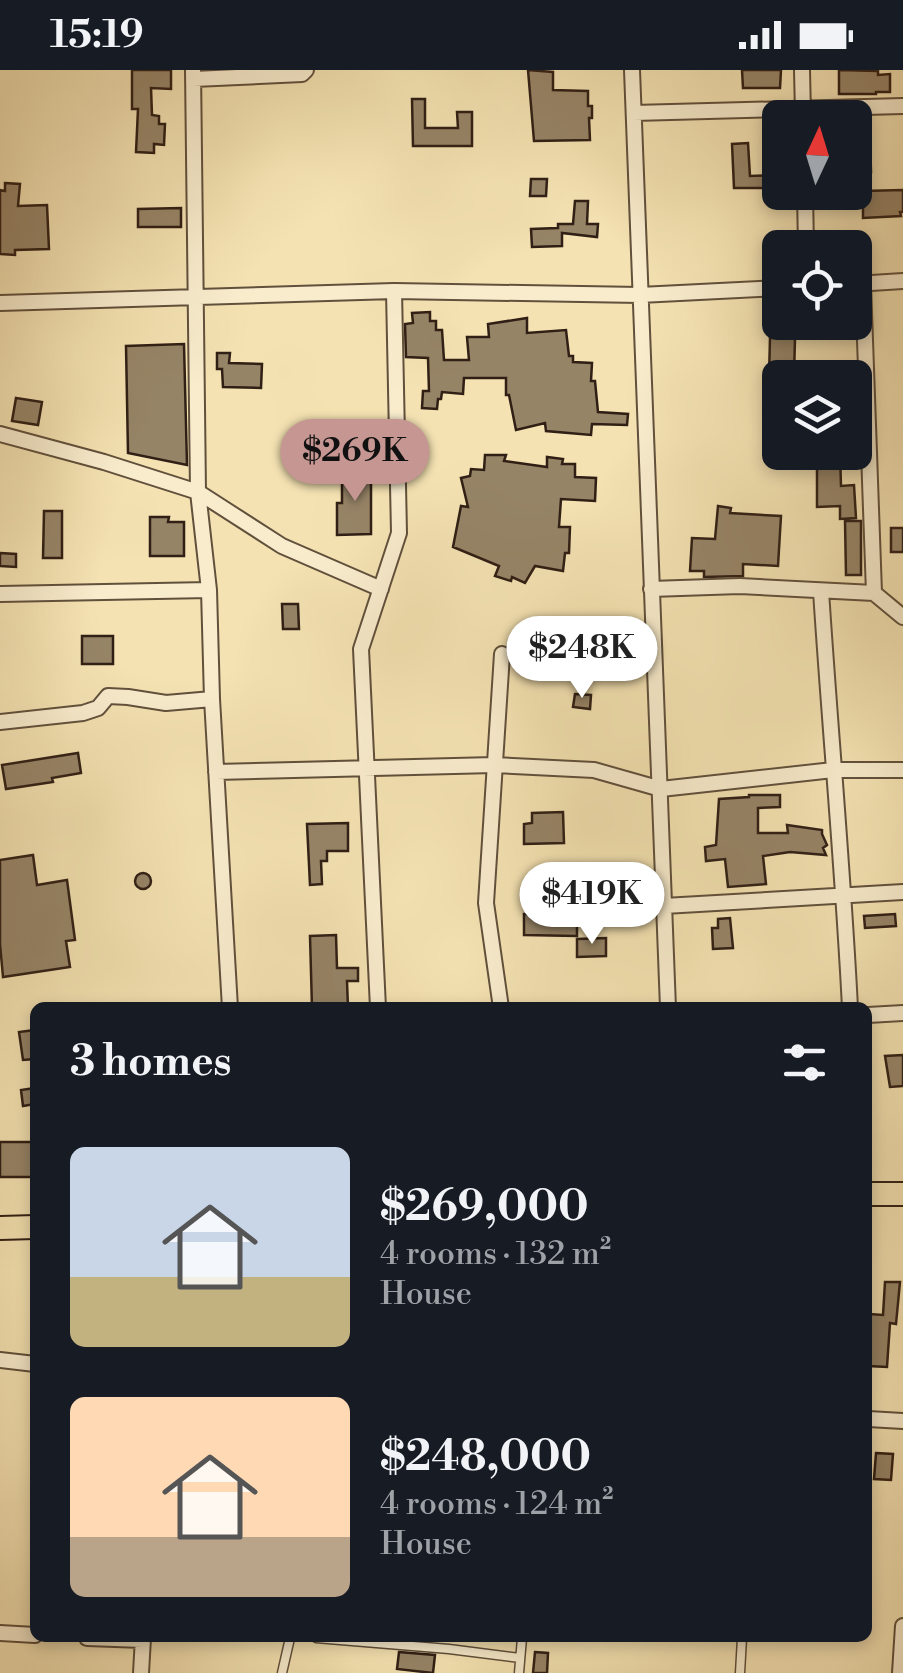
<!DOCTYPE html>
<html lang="en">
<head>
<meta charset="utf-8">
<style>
  :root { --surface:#171b24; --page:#20242c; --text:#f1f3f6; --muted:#9ea1a6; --accent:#c59692 }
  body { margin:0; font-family:"Libre Bodoni",serif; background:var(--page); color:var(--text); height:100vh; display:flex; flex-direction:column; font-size:38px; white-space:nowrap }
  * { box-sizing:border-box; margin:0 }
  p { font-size:32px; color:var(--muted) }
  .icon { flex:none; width:55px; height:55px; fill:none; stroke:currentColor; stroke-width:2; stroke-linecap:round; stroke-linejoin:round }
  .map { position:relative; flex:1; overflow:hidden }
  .sheet { position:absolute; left:30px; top:932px; width:842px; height:640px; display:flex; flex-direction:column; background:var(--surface); border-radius:15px; box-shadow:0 5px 15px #0003 }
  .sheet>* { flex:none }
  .needle { width:65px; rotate:4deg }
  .fabs { position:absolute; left:762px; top:30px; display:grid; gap:20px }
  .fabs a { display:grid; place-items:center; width:110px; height:110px; border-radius:15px; background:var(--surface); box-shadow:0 5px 15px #0003; font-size:50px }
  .price { position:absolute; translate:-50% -85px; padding:0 22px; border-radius:35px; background:#fff; color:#222; font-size:32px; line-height:65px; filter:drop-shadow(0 2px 5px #0008) }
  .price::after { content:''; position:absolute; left:50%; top:60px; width:30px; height:22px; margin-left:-15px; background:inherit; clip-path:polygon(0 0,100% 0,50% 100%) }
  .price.active { background:var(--accent); color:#111 }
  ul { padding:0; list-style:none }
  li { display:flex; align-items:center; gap:30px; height:250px; padding:0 40px }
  li span { display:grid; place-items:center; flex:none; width:280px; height:200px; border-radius:15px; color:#555 }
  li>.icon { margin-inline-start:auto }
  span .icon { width:120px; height:120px; fill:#fffc; stroke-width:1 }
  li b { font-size:42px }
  h2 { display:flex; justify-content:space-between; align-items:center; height:120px; padding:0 40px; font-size:42px }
  .status { display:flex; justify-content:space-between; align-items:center; height:70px; padding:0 50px; background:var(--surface); direction:ltr }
  .status svg { height:28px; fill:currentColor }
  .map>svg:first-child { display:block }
</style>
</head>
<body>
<div class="status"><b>15:19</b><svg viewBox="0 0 49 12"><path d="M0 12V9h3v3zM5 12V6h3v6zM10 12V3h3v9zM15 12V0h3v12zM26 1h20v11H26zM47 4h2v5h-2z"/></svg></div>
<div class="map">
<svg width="903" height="1603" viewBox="0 0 903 1603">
  <rect width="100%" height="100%" fill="#f4e2b2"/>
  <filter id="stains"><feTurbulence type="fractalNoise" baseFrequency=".002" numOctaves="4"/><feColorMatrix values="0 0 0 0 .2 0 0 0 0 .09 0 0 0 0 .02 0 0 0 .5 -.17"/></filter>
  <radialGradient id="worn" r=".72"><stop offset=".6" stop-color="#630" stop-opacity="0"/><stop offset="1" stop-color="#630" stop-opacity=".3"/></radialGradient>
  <path fill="#968467" stroke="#301f15" stroke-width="2.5" d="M 132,0 L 171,0 L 171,19 L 151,18 L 152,45 L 159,46 L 159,54 L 165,54 L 164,75 L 154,74 L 154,83 L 136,82 L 138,39 L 132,39 Z
    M 528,0 L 553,2 L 553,20 L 588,21 L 588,36 L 592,36 L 592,48 L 589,48 L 590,70 L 534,71 Z
    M 742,0 L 781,0 L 780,18 L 743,18 Z
    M 839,0 L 878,1 L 878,5 L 890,4 L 890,22 L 876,22 L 876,24 L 839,24 Z
    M 412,29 L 425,29 L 425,58 L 458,58 L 457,42 L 472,42 L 472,76 L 413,76 Z
    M 855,70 L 870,70 L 871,102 L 856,102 Z
    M 748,73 L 750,106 L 776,105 L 775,118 L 734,118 L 732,74 Z
    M 531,109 L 547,109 L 546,126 L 530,126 Z
    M 5,113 L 20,114 L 18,136 L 47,135 L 49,179 L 15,180 L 15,185 L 0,184 L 0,120 L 5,121 Z
    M 903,120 L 903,142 L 900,142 L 901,146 L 863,148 L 863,121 Z
    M 575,131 L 588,131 L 587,154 L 598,154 L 597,167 L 562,163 L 562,176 L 532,177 L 531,159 L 558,158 L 558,154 L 573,154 Z
    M 181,138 L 181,157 L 138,157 L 138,139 Z
    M 430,242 L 430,251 L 436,251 L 436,260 L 442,260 L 444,290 L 469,290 L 467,267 L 489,267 L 488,254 L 527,248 L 527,263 L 566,260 L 569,286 L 573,286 L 573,292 L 592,293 L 591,311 L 595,311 L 598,342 L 628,344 L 627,355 L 592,354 L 591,365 L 546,361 L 545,353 L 516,360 L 509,325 L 506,325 L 506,308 L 464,308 L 463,324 L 442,322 L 441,329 L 438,329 L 437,339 L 422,338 L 423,321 L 429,321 L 428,288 L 406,287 L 405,254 L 413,253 L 412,243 Z
    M 770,268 L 795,268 L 794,307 L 769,306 Z
    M 184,274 L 187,395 L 128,383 L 126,276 Z
    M 217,283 L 230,283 L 229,293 L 262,294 L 261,318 L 223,317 L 222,299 L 217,299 Z
    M 16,328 L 42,332 L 38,355 L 12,351 Z
    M 817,382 L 840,382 L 841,416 L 854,415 L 856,448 L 840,449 L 840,436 L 817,437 Z
    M 485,385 L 506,385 L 504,391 L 547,397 L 547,387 L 563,389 L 562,394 L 575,394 L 575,407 L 596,408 L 595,431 L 561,429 L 559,457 L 570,457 L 569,483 L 565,483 L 563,501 L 535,496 L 525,513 L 512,507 L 511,511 L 495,506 L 499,496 L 453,477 L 461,436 L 468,437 L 461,408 L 470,406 L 471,399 L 484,400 Z
    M 342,401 L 371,401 L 371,464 L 337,465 L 337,433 L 342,433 Z
    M 718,436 L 731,438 L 730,443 L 781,446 L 778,496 L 743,494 L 743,506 L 704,507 L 704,501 L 690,501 L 692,468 L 715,469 Z
    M 44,441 L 62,441 L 62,488 L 43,488 Z
    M 150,447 L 169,447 L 168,452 L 184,452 L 184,486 L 150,486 Z
    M 845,451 L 861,451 L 861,505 L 846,505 Z
    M 891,458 L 903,458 L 903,482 L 891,482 Z
    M 0,483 L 16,484 L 16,497 L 0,496 Z
    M 282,534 L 298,534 L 299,559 L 283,559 Z
    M 82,566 L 113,566 L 113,594 L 82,594 Z
    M 575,624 L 591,625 L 590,639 L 573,637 Z
    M 78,683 L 81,703 L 52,708 L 53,712 L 6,719 L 2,695 Z
    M 749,725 L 780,725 L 780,737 L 758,738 L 758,763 L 788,763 L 787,755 L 822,760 L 822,764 L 827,775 L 823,778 L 826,785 L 790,782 L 763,786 L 766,814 L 728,817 L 725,789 L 706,791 L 705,777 L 716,775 L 719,729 L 749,727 Z
    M 563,742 L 564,773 L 524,774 L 524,754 L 532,753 L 532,743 Z
    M 348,753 L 348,781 L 327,781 L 327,791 L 321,791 L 322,814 L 310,815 L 307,754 Z
    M 33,785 L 37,815 L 67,810 L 75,870 L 66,871 L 70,897 L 3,907 L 0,874 L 0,790 Z
    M135 811a8 8 0 1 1 16 0a8 8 0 1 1-16 0Z
    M 577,831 L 577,866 L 524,865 L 524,844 L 536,844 L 537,840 L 542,840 L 541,833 Z
    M 895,844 L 896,856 L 865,858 L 864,846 Z
    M 730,848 L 733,878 L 713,879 L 712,858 L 718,858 L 718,849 Z
    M 336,865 L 337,898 L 358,898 L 358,911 L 347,911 L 348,938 L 312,938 L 310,866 Z
    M 606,868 L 606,886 L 577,887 L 577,869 Z
    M 35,960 L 35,989 L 23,990 L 19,962 Z
    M 903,985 L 903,1016 L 890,1017 L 885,986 Z
    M 35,1018 L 35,1034 L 23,1036 L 21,1020 Z
    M 0,1072 L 35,1072 L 35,1107 L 0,1107 Z
    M 885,1212 L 900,1212 L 896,1254 L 890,1253 L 887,1297 L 868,1296 L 870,1244 L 883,1245 Z
    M 876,1383 L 893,1384 L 891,1410 L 874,1409 Z
    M 399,1582 L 435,1585 L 433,1603 L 397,1599 Z
    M 535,1582 L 548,1583 L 547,1603 L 533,1603 Z"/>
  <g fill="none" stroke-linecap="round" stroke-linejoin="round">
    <g stroke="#61503c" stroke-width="11">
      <path id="service" d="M 316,1568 L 449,1579 L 520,1588
        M 282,1603 L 290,1568
        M 519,1603 L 522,1568
        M 740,1603 L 742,1568"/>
    </g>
    <g stroke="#61503c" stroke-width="18">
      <path id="minor" d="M 193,0 L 198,422 L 209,520 L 212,629 L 230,938
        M 632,0 L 668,938
        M 802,0 L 803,44
        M 194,9 L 302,4 L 306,0
        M 634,43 L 903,36
        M 805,122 L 806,178
        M 855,214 L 903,211
        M 863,214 L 874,523
        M 0,233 L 394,221 L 640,225 L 780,218
        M 0,364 L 104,392 L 198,422 L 282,476 L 381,519
        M 651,519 L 740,516 L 874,523 L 903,547
        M 821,521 C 830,660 843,798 850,938
        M 0,524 L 209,520
        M 0,652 L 83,643 L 98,638 L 108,626 L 128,627 L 166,633 L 212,629
        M 216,702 L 494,695 L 594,700 L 661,719 L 833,700 L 903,700
        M 664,836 L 903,822
        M 378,938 L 361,579 L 399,463 L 394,221
        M 501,938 L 486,833 L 502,584
        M 868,945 L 903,943
        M 0,1290 L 35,1294
        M 868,1349 L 903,1351
        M 0,1563 L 35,1565
        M 87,1568 L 143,1570
        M 141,1603 L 143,1568
        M 900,1603 L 903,1556"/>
    </g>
    <g stroke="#301f15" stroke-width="26">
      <path id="trunk" d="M 868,1124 L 903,1124
        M 0,1158 L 35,1157"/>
    </g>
    <use href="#service" stroke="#f8eccd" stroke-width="8"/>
    <use href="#minor" stroke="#f8eccd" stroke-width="14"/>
    <use href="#trunk" stroke="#f4e2b2" stroke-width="22"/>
  </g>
  <rect width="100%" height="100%" filter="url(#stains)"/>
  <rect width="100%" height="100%" fill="url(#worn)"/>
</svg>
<div class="fabs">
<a><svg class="needle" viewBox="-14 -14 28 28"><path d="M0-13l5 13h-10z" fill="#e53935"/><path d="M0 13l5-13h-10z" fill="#9ea1a6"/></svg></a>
<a><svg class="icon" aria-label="locate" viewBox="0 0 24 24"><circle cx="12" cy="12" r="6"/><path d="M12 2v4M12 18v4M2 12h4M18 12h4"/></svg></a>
<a><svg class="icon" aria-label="layers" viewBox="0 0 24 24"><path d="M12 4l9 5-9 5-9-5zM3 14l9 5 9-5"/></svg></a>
</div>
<b class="price active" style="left:355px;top:434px">$269K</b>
<b class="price" style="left:582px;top:631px">$248K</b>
<b class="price" style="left:592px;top:877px">$419K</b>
<section class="sheet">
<h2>3 homes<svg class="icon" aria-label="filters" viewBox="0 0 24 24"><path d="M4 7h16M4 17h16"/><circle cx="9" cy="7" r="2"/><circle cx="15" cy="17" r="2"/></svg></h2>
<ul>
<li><span style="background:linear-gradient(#c9d6e8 65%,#c2b280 0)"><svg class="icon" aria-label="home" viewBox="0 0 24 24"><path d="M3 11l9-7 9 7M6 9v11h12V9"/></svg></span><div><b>$269,000</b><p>4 rooms · 132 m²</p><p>House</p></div></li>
<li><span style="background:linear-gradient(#ffd9b3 70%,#b9a48a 0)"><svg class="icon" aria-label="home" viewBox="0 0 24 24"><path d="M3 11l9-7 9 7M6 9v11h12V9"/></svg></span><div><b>$248,000</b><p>4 rooms · 124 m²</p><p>House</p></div></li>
</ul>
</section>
</div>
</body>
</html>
